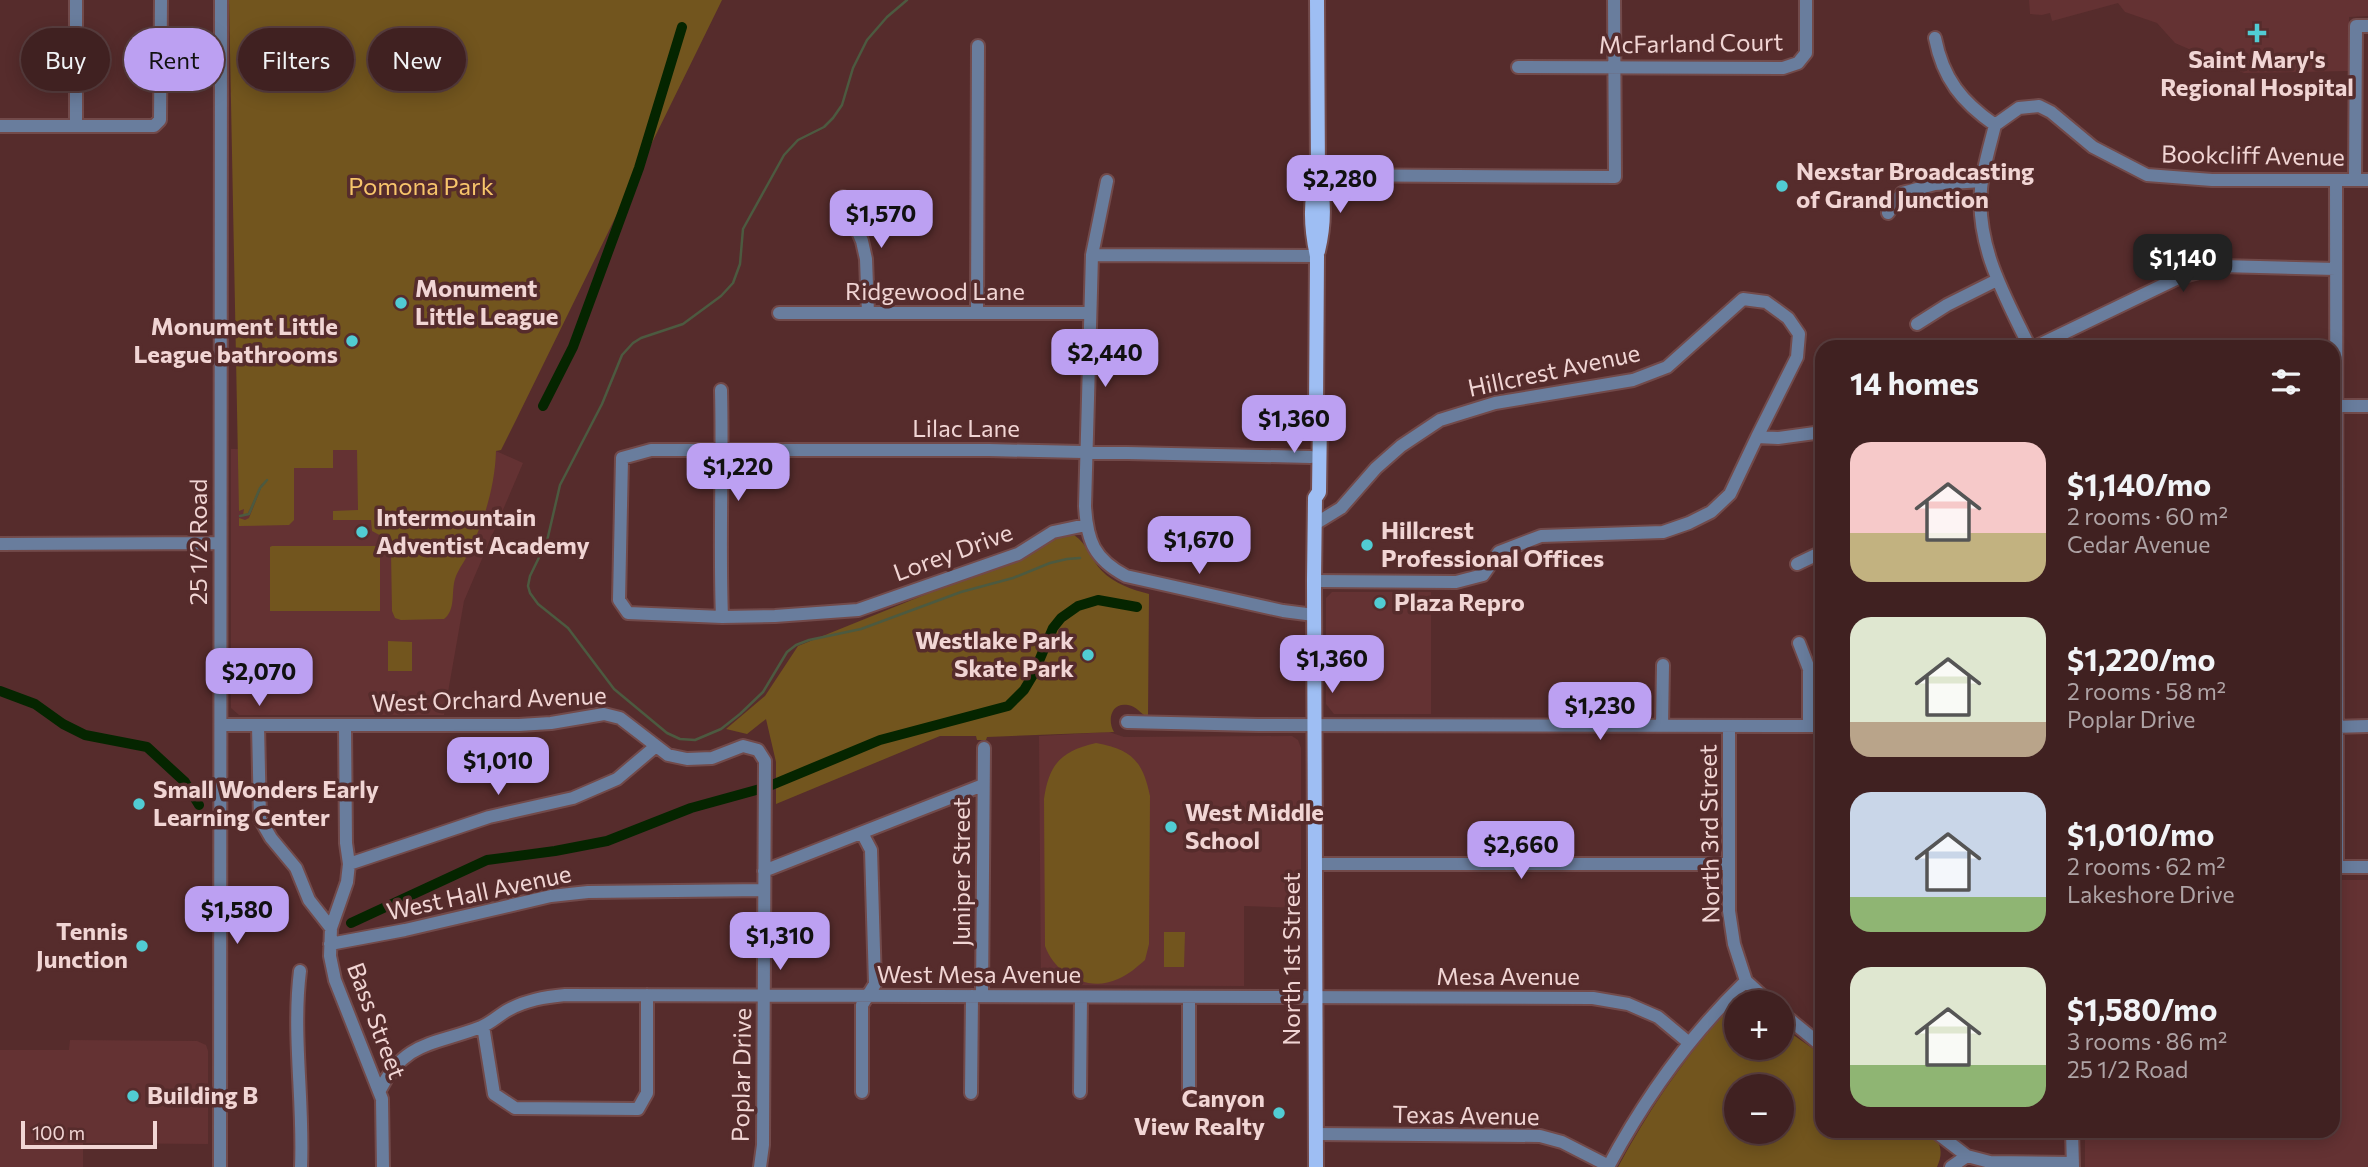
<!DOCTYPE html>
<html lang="en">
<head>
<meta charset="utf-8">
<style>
  :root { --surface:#402121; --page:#4b2e2e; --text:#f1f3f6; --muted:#aea3a5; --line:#593e3f; --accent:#bca0f2 }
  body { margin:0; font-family:Commissioner,sans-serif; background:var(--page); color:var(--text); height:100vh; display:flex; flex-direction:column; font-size:26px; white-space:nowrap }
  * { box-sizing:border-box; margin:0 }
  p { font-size:23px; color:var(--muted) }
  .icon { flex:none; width:38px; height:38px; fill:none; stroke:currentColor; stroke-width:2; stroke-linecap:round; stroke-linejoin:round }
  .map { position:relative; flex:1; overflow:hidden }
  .sheet { position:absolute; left:1815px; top:340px; width:525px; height:798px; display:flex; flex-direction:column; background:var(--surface); border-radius:21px; box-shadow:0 4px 18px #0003,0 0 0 2px var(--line) }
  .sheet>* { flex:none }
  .top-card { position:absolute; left:21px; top:28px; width:665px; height:63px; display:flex; gap:14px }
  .buttons { position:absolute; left:1724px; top:990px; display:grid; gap:14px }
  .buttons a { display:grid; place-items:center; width:70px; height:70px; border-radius:50%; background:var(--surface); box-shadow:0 4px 18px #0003,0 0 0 2px var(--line); font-size:35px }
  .scale { position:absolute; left:21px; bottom:18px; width:136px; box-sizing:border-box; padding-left:7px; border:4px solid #f1d5d4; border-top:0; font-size:19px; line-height:24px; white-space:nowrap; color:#f1d5d4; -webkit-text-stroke:5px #562c2c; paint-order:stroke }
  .price { position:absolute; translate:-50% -60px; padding:0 16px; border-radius:14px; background:var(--accent); color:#111; font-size:23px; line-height:46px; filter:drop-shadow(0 2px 4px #0008) }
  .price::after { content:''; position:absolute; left:50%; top:42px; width:21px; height:16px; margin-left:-10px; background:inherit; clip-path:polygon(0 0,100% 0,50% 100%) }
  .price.active { background:#222; color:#fff }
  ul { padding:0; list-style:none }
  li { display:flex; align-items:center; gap:21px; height:175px; padding:0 35px }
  li span { display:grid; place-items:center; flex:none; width:196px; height:140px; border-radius:21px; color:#555 }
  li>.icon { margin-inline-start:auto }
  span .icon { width:84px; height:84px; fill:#fffc; stroke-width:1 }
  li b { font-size:30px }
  h2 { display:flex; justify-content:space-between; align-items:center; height:84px; padding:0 35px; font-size:30px }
  .tag { padding:0 24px; border-radius:32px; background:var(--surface); box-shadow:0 4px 18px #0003,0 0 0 2px var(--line); font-size:24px; line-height:63px }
  .tag.active { background:var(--accent); color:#111 }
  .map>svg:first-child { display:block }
</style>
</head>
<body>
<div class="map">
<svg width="2368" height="1167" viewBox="0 0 2368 1167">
  <rect width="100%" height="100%" fill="#562c2c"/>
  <path fill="#643233" d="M 2029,0 L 2368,0 L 2368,16 L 2349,17 L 2349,71 L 2244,73 L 2175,43 L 2157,23 L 2125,12 L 2118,3 L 2052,21 L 2050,13 L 2042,15 L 2030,14 Z
    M 231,449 L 496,451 L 523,463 L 464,601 L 444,715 L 239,715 L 231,708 Z
    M 1332,592 L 1431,592 L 1431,714 L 1334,714 L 1326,704 L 1326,598 Z
    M 1109,732 L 1124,737 L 1292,736 L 1298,740 L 1301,748 L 1301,908 L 1244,906 L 1244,986 L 1041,985 L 1039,736 Z
    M 2333,880 L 2368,880 L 2368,1167 L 2085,1167 L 2085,1131 L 2333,1130 Z
    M 70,1040 L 197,1041 L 206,1045 L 208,1051 L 208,1144 L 83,1143 L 83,1167 L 0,1167 L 0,1050 L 69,1050 Z"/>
  <path fill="#72551e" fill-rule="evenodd" d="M 229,0 L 722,0 L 517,418 L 501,450 L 496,451 C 495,485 485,519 470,550 C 466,560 458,569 455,579 C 451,592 456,610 444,619 L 401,620 L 395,618 L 392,611 L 391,552 L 387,539 L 372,531 L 371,520 L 333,520 L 333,511 L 358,510 L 357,450 L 333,450 L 333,468 L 294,468 L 294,520 L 289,525 L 239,526 L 239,518 L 245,520 L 249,518 L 261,488 L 268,480 L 261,485 L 248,513 L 243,515 L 244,509 L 239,511 Z
    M 1074,535 C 1088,544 1091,560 1102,571 C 1113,583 1133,590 1149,594 L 1148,717 C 1140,714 1137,706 1128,705 C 1111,702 1107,720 1114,732 L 987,737 L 986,740 L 977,740 L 976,736 L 940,736 L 776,804 L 776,762 L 766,719 L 747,734 L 726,729 L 765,696 L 798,646 L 929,593 L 1020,561 L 1058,536 Z
    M 272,546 L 378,546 L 380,552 L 380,611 L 270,611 L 270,547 Z
    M 388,641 L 412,642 L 412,671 L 388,671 Z
    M 1096,743 C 1131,749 1143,761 1150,796 L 1149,944 L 1145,960 C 1137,967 1128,975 1118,979 C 1088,993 1055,974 1045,946 L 1044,799 C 1049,764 1061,751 1096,743 Z
    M 1164,932 L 1185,932 L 1184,967 L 1164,967 Z
    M 1739,1001 L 1747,1003 L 1736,1003 L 1736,1048 L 1782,1048 L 1782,1027 L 1822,1055 L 1822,1130 L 1927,1131 C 1941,1140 1944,1152 1937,1167 L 1618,1167 C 1649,1109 1686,1056 1730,1006 ZM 1736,1087 L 1782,1087 L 1782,1132 L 1736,1132 Z"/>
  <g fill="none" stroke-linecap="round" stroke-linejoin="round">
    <path stroke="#4c5a40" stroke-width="2.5" d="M 907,0 L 887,17 L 867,40 L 853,68 L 842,105 L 833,118 L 824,127 L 798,140 L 784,155 L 743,229 L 740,264 L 733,283 L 721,296 L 683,324 L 641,338 L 633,343 L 622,355 L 602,404 L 560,485 L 547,541 L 530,576 L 528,586 L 530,593 L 538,604 L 568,628 L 614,689 L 667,733 L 680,739 L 695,740 L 721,729 L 740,714 L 763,692 L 787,652 L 796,645 L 809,640 L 861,629 L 961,592 L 1013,578 L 1050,563 L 1067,559 L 1080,558
      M 240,516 L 249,514 L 260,488 L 267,480"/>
    <path stroke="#052500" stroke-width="10" d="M 543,406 L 573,347 L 639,168 L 682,27
      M 0,691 L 35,704 L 63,724 L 85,735 L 147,747 L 185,782 L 199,805
      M 351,923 L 487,860 L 555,851 L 607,841 L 691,808 L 767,787 L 880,740 L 1008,706 L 1024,690 L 1033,675 L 1053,628 L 1061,618 L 1078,606 L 1098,600 L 1137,607"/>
    <g stroke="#724a4a" stroke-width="16">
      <path id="minor" d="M 1935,38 C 1943,79 1962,102 1995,125
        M 1518,67 L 1783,68 L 1798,63 L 1806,53 L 1806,0
        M 1995,125 L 2019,108 L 2039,106 L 2051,112 L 2093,147 L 2147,175 L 2212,180 L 2368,180
        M 1995,125 C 1990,146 1983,167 1981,189 C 1976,247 2005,296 2029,346
        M 0,126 L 154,126 L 160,120 L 161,0
        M 76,126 L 76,0
        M 1318,175 L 1615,177 L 1614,0
        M 2336,180 L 2337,867
        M 2355,180 L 2356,26 L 2368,26
        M 1107,181 L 1092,255 L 1085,506 C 1087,541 1094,559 1126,576 L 1283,611 L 1314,615
        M 843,197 L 862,241 L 866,259 L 868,313
        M 1888,213 L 1902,193 L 1935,184 L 1982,181
        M 1092,255 L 1317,256
        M 977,312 L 978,46
        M 779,313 L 1090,313
        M 1917,324 L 1947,305 L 1997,280
        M 2037,346 L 2180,277 L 2221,266 L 2336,269
        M 721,390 C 723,466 719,541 722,617
        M 2333,406 L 2368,406
        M 1315,524 L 1341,508 L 1376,468 L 1401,446 L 1440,420 L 1495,403 L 1633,380 L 1667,367 L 1743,299 L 1766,302 L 1788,318 L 1799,334 L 1797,357 L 1757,437
        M 1086,525 L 1053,532 L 1018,554 L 858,610 L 775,616 L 722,617 L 628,613 L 619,600 L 622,458 L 651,450 L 989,450 L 1311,457
        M 0,544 L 220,543
        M 1797,564 L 1822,552
        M 1314,581 L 1456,582 L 1483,575 L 1499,552 L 1541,536 L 1663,532 L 1689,523 L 1711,512 L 1730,494 L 1757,437 L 1778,438 L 1822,432
        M 1799,643 L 1809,669 L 1809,726
        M 1127,722 L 1258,725 L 1822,726
        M 221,725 L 519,725 L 551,723 L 604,714 L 620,718 L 668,755 L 687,759 L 712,758 L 743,746 L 758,750 L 765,761 L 763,1145 L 760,1167
        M 258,725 L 260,819 L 271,838 L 296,868 L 309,900 L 331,928
        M 345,725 L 346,843 L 349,864 L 347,882 L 331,928 L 330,956 L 335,980 L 382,1099 L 383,1167
        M 1662,726 L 1663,665
        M 1729,726 L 1729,911 L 1734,944 L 1746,981
        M 2333,727 L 2368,726
        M 349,864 L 489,817 L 573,798 L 617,779 L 656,746
        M 1314,864 L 1728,864
        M 2333,867 L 2368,867
        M 764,871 L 983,785
        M 330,944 L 405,930 L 551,896 L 588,892 L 764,890
        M 300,971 C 292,1035 304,1102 301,1167
        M 1746,981 L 1770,1003
        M 982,996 L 984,748
        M 1189,997 L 1189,1091
        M 1782,1013 L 1822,1046
        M 483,1026 L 494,1094 L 515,1108 L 638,1109 L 647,1093 L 647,995
        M 380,1090 C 405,1040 435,1045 481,1027 C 491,1023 499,1015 508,1010 C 526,1000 545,997 565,995 L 1593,998 L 1628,1004 L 1658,1017 L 1688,1042
        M 862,1092 L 862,1005 L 875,984 L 871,850 L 862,833
        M 1080,1092 L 1081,997
        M 971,1093 L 972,996
        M 1933,1130 L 1967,1156 L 1990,1162 L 2073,1163
        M 2072,1130 L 2073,1167
        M 1316,1134 L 1540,1136 L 1562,1142 L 1609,1166
        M 220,1167 L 221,0
        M 1608,1167 C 1645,1098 1689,1036 1746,981
        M 1951,1167 L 1967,1156"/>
    </g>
    <g stroke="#724a4a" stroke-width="18">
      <path id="major" d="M 1317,0 L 1318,175 C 1325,200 1324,226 1318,251
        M 1316,1167 L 1314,581 L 1315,498 L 1319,492 L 1320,418 L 1316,409 L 1317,256 C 1311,229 1309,201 1318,175"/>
    </g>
    <use href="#minor" stroke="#697d9d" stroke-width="12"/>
    <use href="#major" stroke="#9ebef3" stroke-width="14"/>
  </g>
  <g fill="#51ccd3" stroke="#562c2c" stroke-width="2.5">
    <path d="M2253.5 22.5h7v7h7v7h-7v7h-7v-7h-7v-7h7z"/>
    <circle cx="1782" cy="186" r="7"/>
    <circle cx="401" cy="303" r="7"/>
    <circle cx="352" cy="341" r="7"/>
    <circle cx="362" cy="532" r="7"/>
    <circle cx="1367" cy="545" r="7"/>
    <circle cx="1380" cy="603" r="7"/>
    <circle cx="1088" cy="655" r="7"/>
    <circle cx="139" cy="804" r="7"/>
    <circle cx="1171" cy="827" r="7"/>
    <circle cx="142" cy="946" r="7"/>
    <circle cx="133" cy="1096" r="7"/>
    <circle cx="1279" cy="1113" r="7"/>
  </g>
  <g text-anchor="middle" stroke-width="7" stroke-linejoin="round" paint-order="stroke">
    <g font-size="24" fill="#f1d5d4" stroke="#562c2c">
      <text transform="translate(1691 44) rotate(-1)" y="8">McFarland Court</text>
      <text transform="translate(2253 156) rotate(1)" y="8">Bookcliff Avenue</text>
      <text x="935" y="300">Ridgewood Lane</text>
      <text transform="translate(1554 371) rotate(-12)" y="8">Hillcrest Avenue</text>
      <text x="966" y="437">Lilac Lane</text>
      <text transform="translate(199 542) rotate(-90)" y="8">25 1/2 Road</text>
      <text transform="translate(953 553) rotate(-20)" y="8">Lorey Drive</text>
      <text transform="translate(489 700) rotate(-2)" y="8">West Orchard Avenue</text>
      <text transform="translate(1710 834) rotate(-91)" y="8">North 3rd Street</text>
      <text transform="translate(962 872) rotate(-90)" y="8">Juniper Street</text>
      <text transform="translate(479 893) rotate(-12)" y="8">West Hall Avenue</text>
      <text transform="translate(1292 959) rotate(-90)" y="8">North 1st Street</text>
      <text x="979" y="983">West Mesa Avenue</text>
      <text x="1508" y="985">Mesa Avenue</text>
      <text transform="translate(376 1021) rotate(69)" y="8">Bass Street</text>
      <text transform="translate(742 1075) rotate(-89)" y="8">Poplar Drive</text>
      <text transform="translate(1466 1116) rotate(1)" y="8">Texas Avenue</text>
    </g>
    <g font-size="24" font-weight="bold" fill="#f1d5d4" stroke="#562c2c" text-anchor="start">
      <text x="2257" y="68" text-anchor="middle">Saint Mary's<tspan x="2257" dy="28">Regional Hospital</tspan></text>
      <text x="1796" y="180">Nexstar Broadcasting<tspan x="1796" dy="28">of Grand Junction</tspan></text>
      <text x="415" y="297">Monument<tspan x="415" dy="28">Little League</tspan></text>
      <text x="338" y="335" text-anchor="end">Monument Little<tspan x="338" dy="28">League bathrooms</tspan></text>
      <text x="376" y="526">Intermountain<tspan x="376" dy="28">Adventist Academy</tspan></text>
      <text x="1381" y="539">Hillcrest<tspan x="1381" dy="28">Professional Offices</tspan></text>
      <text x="1394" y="611">Plaza Repro</text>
      <text x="1074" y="649" text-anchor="end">Westlake Park<tspan x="1074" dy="28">Skate Park</tspan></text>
      <text x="153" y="798">Small Wonders Early<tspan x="153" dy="28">Learning Center</tspan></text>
      <text x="1185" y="821">West Middle<tspan x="1185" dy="28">School</tspan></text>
      <text x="128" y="940" text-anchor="end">Tennis<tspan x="128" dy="28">Junction</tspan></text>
      <text x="147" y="1104">Building B</text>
      <text x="1265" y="1107" text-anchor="end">Canyon<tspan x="1265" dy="28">View Realty</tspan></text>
    </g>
    <g font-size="24" fill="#f7c56b" stroke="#562c2c">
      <text x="421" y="195">Pomona Park</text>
    </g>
  </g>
</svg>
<div class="buttons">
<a>+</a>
<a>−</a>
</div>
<div class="scale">100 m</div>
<b class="price" style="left:1340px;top:215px">$2,280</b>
<b class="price" style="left:881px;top:250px">$1,570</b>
<b class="price active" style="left:2183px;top:294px">$1,140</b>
<b class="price" style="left:1105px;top:389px">$2,440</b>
<b class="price" style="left:1294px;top:455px">$1,360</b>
<b class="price" style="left:738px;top:503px">$1,220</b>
<b class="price" style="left:1199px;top:576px">$1,670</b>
<b class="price" style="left:1332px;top:695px">$1,360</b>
<b class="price" style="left:259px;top:708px">$2,070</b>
<b class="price" style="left:1600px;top:742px">$1,230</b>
<b class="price" style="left:498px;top:797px">$1,010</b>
<b class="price" style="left:1521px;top:881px">$2,660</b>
<b class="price" style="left:237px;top:946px">$1,580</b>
<b class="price" style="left:780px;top:972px">$1,310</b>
<div class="top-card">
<a class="tag">Buy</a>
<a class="tag active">Rent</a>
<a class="tag">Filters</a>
<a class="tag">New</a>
</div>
<section class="sheet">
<h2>14 homes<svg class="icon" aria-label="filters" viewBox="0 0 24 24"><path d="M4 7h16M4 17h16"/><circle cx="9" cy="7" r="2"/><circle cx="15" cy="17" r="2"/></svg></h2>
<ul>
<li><span style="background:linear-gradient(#f6c9c9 65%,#c2b280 0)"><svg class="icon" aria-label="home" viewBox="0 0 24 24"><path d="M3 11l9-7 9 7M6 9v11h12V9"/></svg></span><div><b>$1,140/mo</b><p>2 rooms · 60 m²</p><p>Cedar Avenue</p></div></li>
<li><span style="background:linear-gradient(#dfe7d0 75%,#b9a48a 0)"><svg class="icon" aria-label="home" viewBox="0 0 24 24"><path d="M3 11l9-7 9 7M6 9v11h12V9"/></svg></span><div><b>$1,220/mo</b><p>2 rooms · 58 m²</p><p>Poplar Drive</p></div></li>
<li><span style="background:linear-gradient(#c9d6e8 75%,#8fb573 0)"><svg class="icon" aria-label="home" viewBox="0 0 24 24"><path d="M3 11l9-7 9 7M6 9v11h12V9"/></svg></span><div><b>$1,010/mo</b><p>2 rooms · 62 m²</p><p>Lakeshore Drive</p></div></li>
<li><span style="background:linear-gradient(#dfe7d0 70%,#8fb573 0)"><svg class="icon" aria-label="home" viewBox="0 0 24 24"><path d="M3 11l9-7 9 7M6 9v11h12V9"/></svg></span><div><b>$1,580/mo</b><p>3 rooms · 86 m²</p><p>25 1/2 Road</p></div></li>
</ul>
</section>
</div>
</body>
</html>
